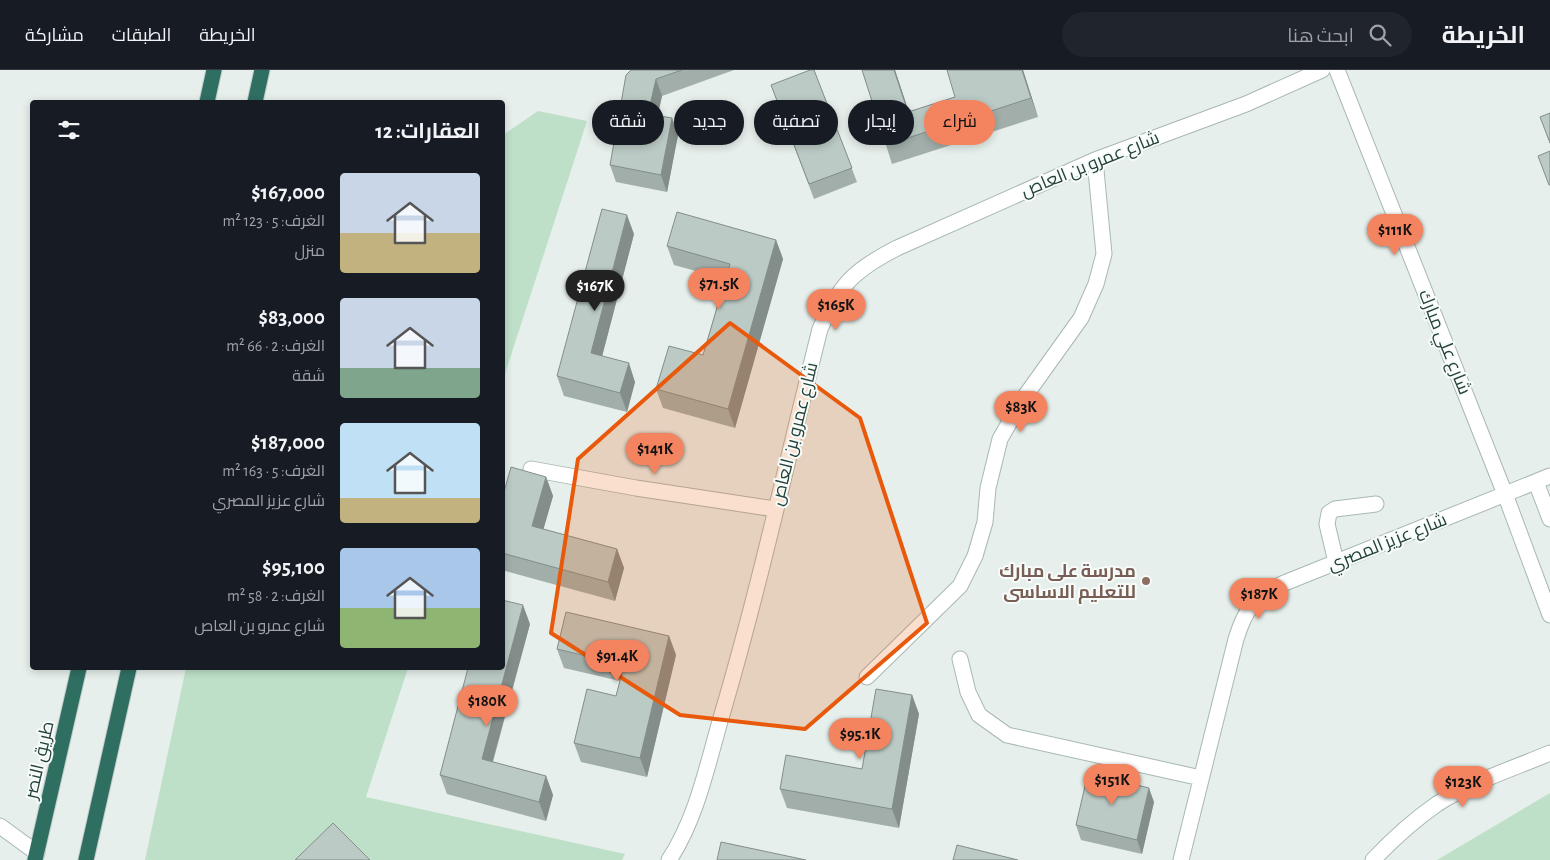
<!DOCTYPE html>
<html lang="ar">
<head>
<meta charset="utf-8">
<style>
  :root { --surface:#171b24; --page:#20242c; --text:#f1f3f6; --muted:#9ea1a6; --line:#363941; --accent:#f4845f }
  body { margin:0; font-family:"Alegreya Sans",Cairo,sans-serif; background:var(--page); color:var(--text); direction:rtl; height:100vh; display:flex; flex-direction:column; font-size:19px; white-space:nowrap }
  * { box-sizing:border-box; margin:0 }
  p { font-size:16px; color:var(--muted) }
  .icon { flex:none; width:28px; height:28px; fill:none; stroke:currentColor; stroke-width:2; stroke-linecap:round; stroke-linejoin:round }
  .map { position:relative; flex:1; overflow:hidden; direction:ltr }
  .panel { position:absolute; left:30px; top:30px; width:475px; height:570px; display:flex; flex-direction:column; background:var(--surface); border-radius:5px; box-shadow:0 2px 8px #0003; direction:rtl }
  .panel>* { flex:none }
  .banner { position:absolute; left:520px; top:30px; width:475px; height:45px; direction:rtl; display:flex; gap:10px }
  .price { position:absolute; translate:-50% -42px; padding:0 11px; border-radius:18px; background:var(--accent); color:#111; font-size:16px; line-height:32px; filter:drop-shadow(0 1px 2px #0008) }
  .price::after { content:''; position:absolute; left:50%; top:30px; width:15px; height:11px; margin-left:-8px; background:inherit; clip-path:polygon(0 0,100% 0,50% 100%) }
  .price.current { background:#222; color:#fff }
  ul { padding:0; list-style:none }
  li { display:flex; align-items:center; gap:15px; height:125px; padding:0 25px }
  li span { display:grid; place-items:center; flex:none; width:140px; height:100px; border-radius:5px; color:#555 }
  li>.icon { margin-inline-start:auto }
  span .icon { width:60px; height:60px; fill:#fffc; stroke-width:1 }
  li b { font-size:21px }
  h2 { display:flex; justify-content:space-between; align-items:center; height:60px; padding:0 25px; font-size:21px }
  .chip { padding:0 18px; border-radius:22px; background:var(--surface); box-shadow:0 2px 8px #0003; font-size:18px; line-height:45px }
  .chip.current { background:var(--accent); color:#111 }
  header { display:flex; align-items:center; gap:30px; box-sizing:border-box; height:70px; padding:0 25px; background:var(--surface); border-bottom:1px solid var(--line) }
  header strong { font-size:24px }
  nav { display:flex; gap:28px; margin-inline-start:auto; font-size:18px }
  .search { width:350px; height:45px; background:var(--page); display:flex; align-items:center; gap:12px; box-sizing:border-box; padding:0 18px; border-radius:28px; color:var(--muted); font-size:19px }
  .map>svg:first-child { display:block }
</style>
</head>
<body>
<header>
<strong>الخريطة</strong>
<div class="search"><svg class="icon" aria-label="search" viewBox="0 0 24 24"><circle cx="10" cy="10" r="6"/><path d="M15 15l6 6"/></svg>ابحث هنا</div>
<nav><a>الخريطة</a><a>الطبقات</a><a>مشاركة</a></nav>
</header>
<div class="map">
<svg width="1550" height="790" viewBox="0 0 1550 790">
  <rect width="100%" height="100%" fill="#e6efeb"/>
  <path fill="#bfe0c8" d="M 538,41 L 587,51 L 503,310 L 503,65 Z
    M 186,598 L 408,598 L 366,727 L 625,784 L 622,790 L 145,790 Z
    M 1550,723 L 1550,790 L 1437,790 Z"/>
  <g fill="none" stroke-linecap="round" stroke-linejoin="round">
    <g stroke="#a8b8b2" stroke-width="17">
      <path id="minor" d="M 1337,0 L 1505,424 L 1550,545
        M 531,399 L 636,418 L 775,439
        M 1536,412 L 1550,449
        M 1336,492 L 1327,454 L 1329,443 L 1335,439 L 1376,434
        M 960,589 L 968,622 L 979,645 L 1007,665 L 1201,708
        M 867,607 L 960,516 L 975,486 L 985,452 L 988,418 L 1000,369 L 1023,329 L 1081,248 L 1096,214 L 1104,184 L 1095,90
        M 0,756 L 37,783
        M 669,790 C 698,746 708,691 723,641 C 760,515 788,386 820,259 C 840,214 854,200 897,178 L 1095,90 L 1246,34 L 1322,0
        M 1181,790 L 1236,569 C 1246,537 1253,530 1282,514 L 1550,406
        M 1373,790 C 1392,770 1414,750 1437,734 C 1471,712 1512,699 1550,683"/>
    </g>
    <g stroke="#c2cac8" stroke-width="17">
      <path id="highway" d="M 207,32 L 214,0
        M 255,32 L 262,0
        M 35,790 L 79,598
        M 86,790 L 129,598"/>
    </g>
    <use href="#minor" stroke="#fff" stroke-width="15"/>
    <use href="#highway" stroke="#2f6f62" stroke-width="15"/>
  </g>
  <path fill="#a1aea9" d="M 631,0 L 734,0 L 662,26 L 658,45 L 672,48 L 678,65 L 667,122 L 616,112 L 610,95 Z
    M 814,0 L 857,112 L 814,129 L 771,15 Z
    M 862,0 L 895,0 L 909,42 L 955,27 L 1023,0 L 1038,47 L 892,94 L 886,75 Z
    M 634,164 L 602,286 L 635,312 L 627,342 L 564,326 L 557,306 Z
    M 776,170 L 783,189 L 735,358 L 663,338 L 656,319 L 703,285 L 725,209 L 674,195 L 667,176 Z
    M 546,407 L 553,426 L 543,459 L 617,479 L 624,498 L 615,531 L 502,500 L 502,429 Z
    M 530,554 L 493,692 L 546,706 L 553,725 L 546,751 L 447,724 L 440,705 Z
    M 669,566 L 676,585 L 647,707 L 581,692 L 574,673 L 616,626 L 620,611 L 564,598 L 557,579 Z
    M 912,625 L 919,644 L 899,758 L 787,738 L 780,719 L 862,699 Z
    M 1154,732 L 1142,784 L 1081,770 L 1076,755 Z"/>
  <path fill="#838d89" d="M 894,0 L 895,0 L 915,61 L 908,42 Z
    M 1022,0 L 1023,0 L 1038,47 L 1031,28 Z
    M 656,9 L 662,26 L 654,60 L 648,44 Z
    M 672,48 L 678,65 L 667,122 L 661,105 Z
    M 627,145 L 634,164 L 598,302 L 591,283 Z
    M 776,170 L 783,189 L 735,358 L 728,339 Z
    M 629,293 L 635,312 L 627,342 L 620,323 Z
    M 546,407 L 553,426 L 539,475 L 532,456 Z
    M 617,479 L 624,498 L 615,531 L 608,512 Z
    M 523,535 L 530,554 L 488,708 L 482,689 Z
    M 669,566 L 676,585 L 647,707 L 640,688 Z
    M 912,625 L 919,644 L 899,758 L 892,739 Z
    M 546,706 L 553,725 L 546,751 L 539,732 Z
    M 1149,718 L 1154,732 L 1142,784 L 1137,770 Z"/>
  <path fill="#bbcac4" stroke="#838d89" d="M 631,0 L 682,0 L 656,9 L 648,44 L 672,48 L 661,105 L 610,95 L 626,5 Z
    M 810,0 L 814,0 L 852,98 L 809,114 L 771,15 Z
    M 862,0 L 894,0 L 908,42 L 955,27 L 947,0 L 1022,0 L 1031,28 L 886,75 Z
    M 1550,43 L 1550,73 L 1540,47 Z
    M 1550,81 L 1550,115 L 1549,115 L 1538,86 Z
    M 602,139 L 627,145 L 591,283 L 629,293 L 620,323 L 557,306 Z
    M 677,142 L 776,170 L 728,339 L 656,319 L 669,276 L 703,285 L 730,194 L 667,176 Z
    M 511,397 L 546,407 L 532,456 L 617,479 L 608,512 L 502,483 L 502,429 Z
    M 502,530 L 523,535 L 482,689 L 546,706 L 539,732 L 440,705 L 468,598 L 502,598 Z
    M 566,542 L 669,566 L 640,688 L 574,673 L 587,619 L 616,626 L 624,595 L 557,579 Z
    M 876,619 L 912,625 L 892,739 L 780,719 L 786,685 L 862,699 Z
    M 1088,703 L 1149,718 L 1137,770 L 1076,755 Z
    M 333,753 L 370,790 L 295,790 Z
    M 721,772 L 806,790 L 717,790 Z
    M 957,775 L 1018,790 L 953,790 Z"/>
  <path fill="#e8590c" fill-opacity="0.2" stroke="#e8590c" stroke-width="4" stroke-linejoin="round" d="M 730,253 L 860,348 L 927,553 L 805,659 L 680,645 L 551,563 L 578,389 Z"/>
  <circle fill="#8d6e63" stroke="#f7fbf9" stroke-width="2" cx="1146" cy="511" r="5"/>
  <g text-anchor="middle" stroke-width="4" stroke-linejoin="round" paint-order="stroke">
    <g font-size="18" fill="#24423a" stroke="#f7fbf9">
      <text transform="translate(1090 94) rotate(-22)" y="6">شارع عمرو بن العاص</text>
      <text transform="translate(1445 272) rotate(68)" y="6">شارع علي مبارك</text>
      <text transform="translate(794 364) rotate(-76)" y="6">شارع عمرو بن العاص</text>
      <text transform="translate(1387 472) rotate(-22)" y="6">شارع عزيز المصري</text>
      <text transform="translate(39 690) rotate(-77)" y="6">طريق النصر</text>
    </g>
    <g font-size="18" font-weight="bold" fill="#785e54" stroke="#f7fbf9" text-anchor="end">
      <text x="1136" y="507">مدرسة على مبارك<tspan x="1136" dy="21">للتعليم الاساسى</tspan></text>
    </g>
  </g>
</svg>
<b class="price" style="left:1395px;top:186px">$111K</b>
<b class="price" style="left:719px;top:240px">$71.5K</b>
<b class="price current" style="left:595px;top:242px">$167K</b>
<b class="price" style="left:836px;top:261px">$165K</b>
<b class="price" style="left:1021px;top:363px">$83K</b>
<b class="price" style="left:655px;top:405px">$141K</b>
<b class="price" style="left:1259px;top:550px">$187K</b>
<b class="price" style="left:617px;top:612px">$91.4K</b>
<b class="price" style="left:487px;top:657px">$180K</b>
<b class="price" style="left:860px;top:690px">$95.1K</b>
<b class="price" style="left:1112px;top:736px">$151K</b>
<b class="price" style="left:1463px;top:738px">$123K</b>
<div class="banner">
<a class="chip current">شراء</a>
<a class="chip">إيجار</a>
<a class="chip">تصفية</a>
<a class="chip">جديد</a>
<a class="chip">شقة</a>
</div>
<section class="panel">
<h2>العقارات: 12<svg class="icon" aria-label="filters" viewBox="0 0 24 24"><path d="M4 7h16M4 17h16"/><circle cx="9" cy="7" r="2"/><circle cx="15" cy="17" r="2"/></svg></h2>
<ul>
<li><span style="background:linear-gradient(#c9d6e8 60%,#c2b280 0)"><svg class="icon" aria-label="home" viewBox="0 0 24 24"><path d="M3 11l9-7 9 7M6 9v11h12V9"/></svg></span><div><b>$167,000</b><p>الغرف: 5 · 123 m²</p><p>منزل</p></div></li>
<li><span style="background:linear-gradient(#c9d6e8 70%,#7fa58c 0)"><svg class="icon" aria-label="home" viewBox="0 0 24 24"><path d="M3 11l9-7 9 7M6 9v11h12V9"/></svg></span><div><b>$83,000</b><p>الغرف: 2 · 66 m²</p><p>شقة</p></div></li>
<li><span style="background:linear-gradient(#bfe0f5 75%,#c2b280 0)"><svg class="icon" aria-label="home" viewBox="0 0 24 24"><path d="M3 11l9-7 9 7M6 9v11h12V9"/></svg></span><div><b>$187,000</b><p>الغرف: 5 · 163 m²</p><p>شارع عزيز المصري</p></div></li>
<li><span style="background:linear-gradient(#a9c7e8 60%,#8fb573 0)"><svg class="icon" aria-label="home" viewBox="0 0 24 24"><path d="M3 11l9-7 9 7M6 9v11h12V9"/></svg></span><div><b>$95,100</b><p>الغرف: 2 · 58 m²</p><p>شارع عمرو بن العاص</p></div></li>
</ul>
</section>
</div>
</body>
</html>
